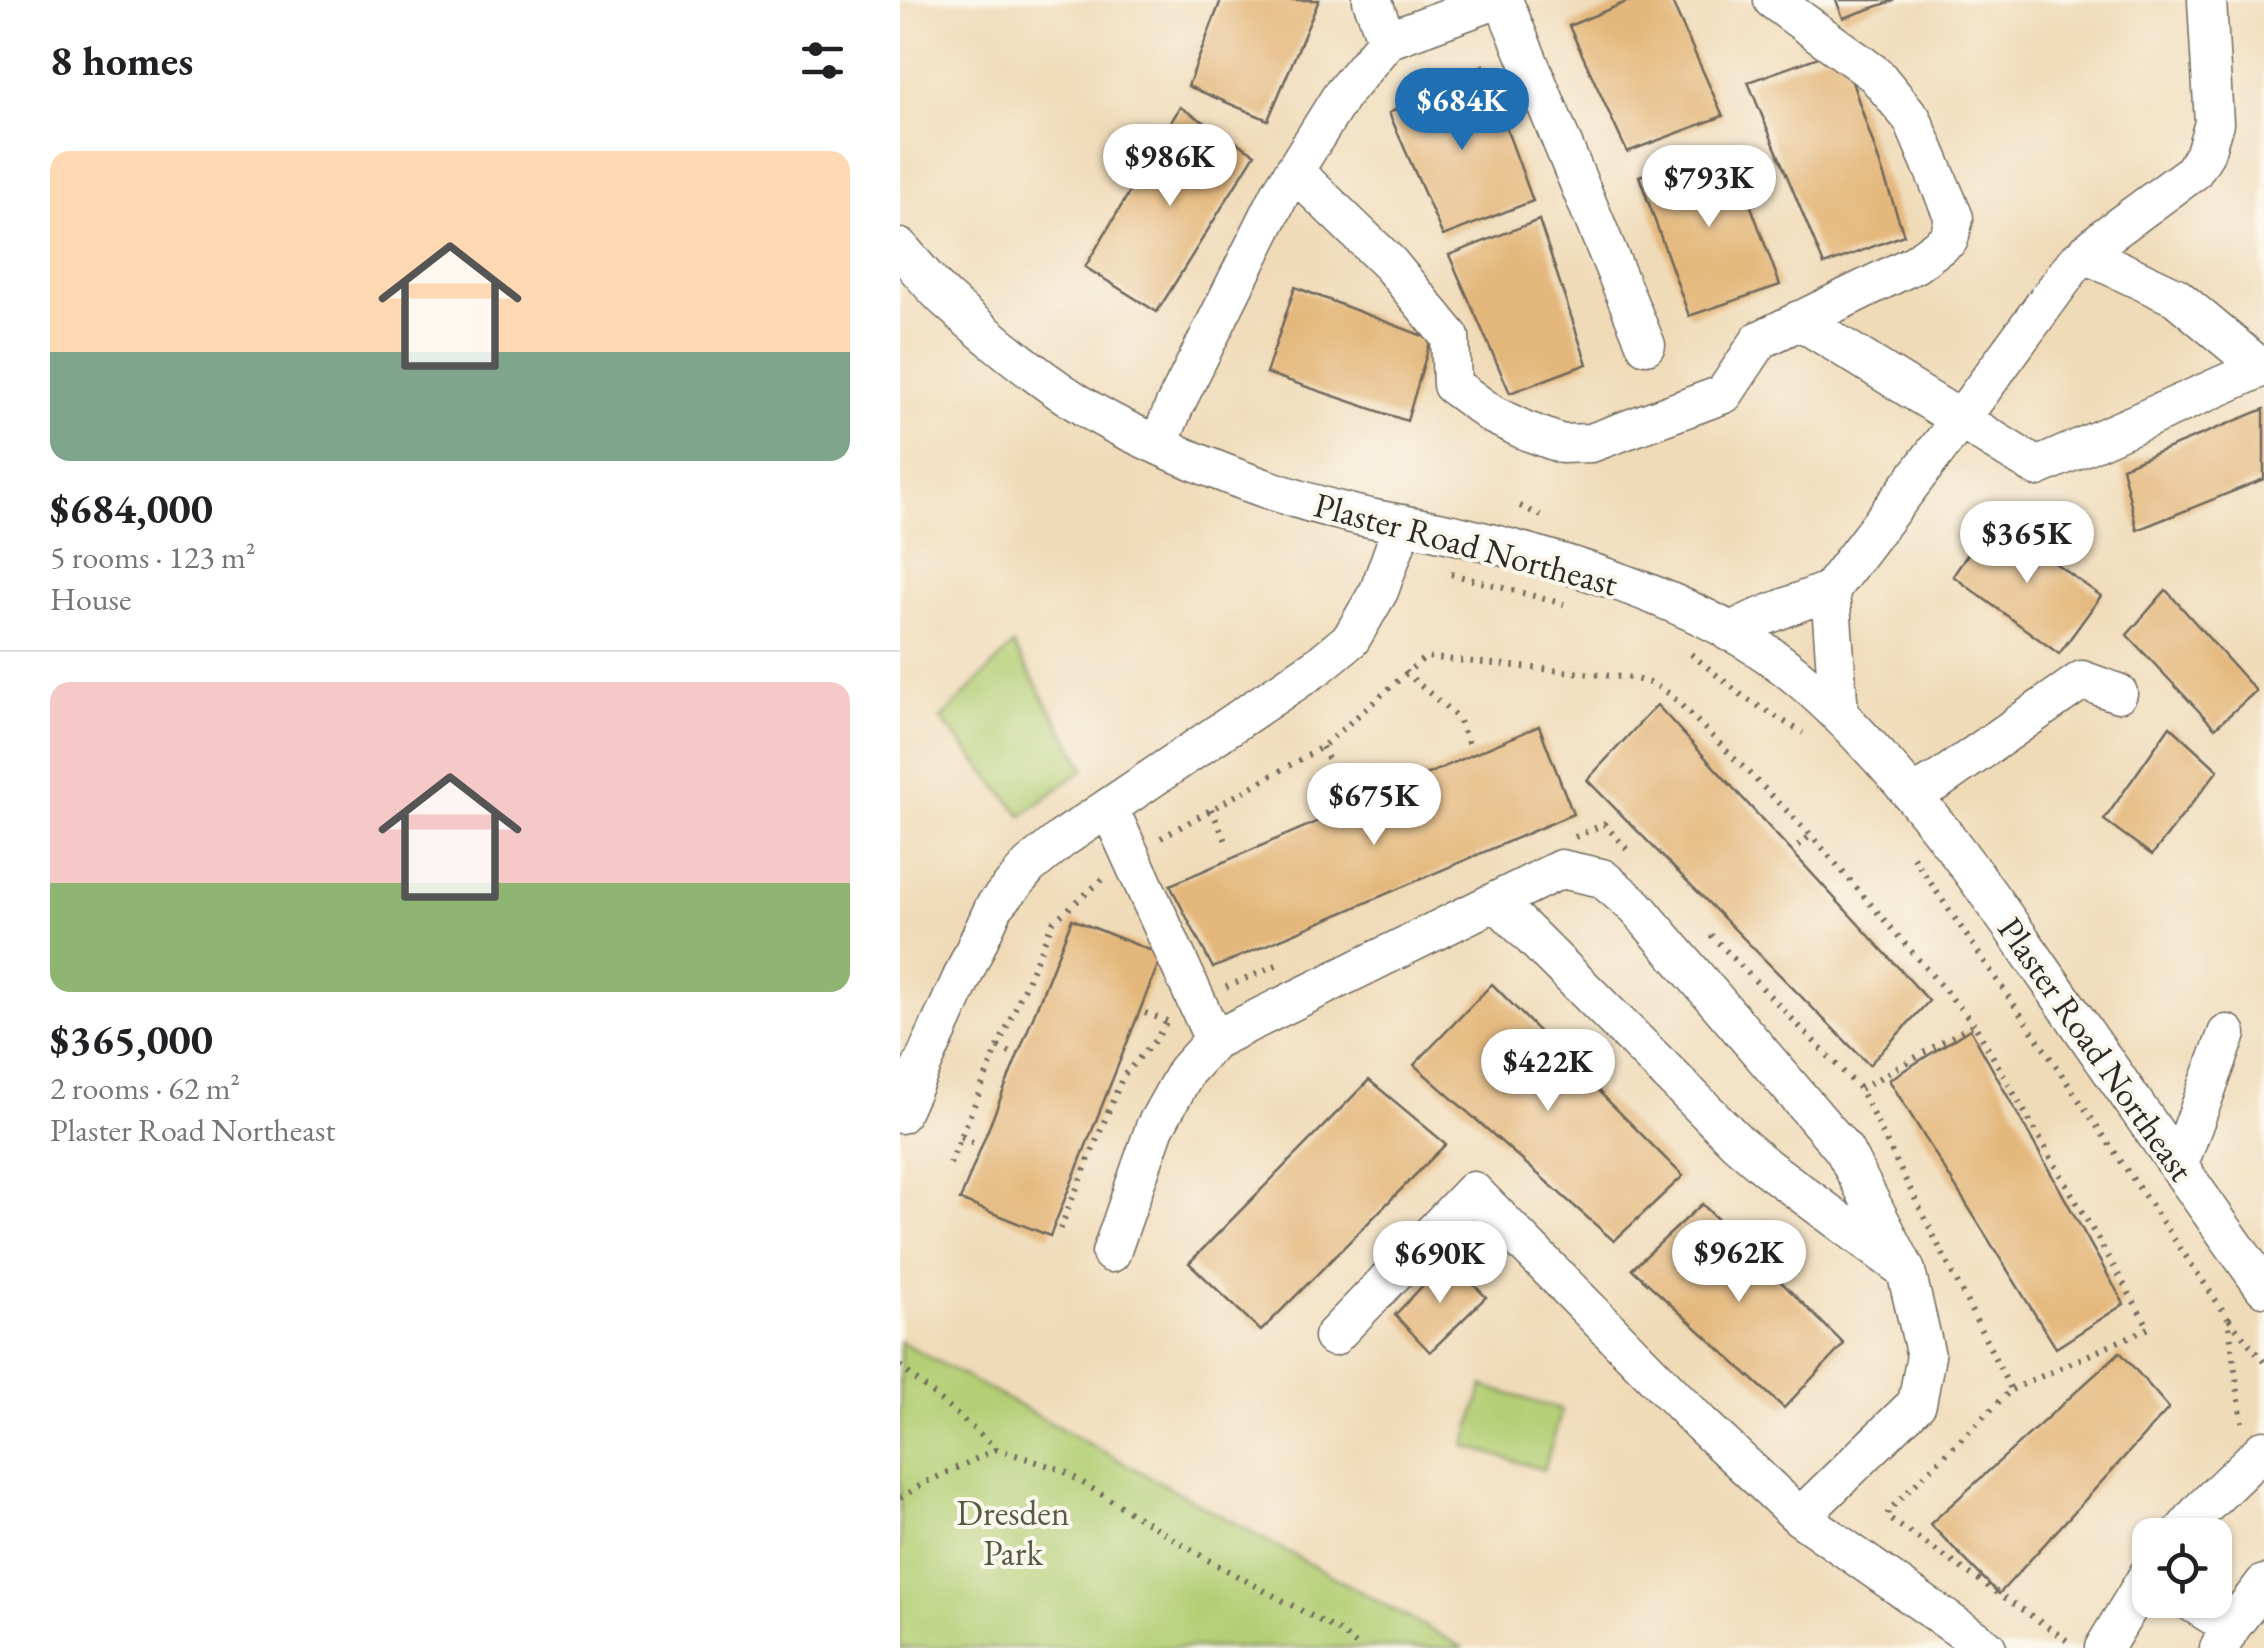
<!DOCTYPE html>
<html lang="en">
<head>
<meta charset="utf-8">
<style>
  :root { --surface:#fff; --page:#f2f2f2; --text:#202124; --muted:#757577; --line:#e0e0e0; --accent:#1f6fb2 }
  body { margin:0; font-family:"EB Garamond",serif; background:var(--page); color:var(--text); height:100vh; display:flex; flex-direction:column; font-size:38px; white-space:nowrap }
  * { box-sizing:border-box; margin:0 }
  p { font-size:32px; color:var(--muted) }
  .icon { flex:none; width:55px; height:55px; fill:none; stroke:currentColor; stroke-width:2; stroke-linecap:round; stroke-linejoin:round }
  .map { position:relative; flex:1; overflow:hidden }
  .drawer { display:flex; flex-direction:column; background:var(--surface); width:900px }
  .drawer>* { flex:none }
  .fabs { position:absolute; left:1232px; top:1518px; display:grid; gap:20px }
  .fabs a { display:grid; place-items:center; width:100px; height:100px; border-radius:20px; background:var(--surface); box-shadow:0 2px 8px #0004; font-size:50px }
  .price { position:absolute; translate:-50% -85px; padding:0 22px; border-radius:35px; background:#fff; color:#222; font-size:32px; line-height:65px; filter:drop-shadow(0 2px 5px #0008) }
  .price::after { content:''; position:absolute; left:50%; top:60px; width:30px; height:22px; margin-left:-15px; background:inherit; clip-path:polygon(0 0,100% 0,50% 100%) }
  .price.selected { background:var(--accent); color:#fff }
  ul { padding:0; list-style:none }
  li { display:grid; align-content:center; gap:20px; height:530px; padding:0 50px }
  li+li { border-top:2px solid var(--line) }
  li span { display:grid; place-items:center; height:310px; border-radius:20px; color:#555 }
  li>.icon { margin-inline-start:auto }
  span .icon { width:180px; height:180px; fill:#fffc; stroke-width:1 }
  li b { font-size:42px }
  h2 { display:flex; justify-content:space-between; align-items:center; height:120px; padding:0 50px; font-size:42px }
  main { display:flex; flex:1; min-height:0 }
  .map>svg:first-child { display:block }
</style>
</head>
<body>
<main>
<section class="drawer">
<h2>8 homes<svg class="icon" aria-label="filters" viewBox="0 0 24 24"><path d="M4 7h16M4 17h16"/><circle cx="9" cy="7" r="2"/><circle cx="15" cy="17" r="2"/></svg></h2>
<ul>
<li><span style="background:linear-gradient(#ffd9b3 65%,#7fa58c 0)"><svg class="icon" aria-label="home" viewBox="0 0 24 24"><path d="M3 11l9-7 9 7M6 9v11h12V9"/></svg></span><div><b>$684,000</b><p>5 rooms · 123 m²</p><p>House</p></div></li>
<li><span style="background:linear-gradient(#f6c9c9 65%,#8fb573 0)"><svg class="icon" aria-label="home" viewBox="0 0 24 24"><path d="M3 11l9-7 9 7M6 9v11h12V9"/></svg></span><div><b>$365,000</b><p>2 rooms · 62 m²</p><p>Plaster Road Northeast</p></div></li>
</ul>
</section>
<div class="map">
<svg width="1364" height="1648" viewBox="0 0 1364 1648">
  <rect width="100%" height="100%" fill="#fbf7ec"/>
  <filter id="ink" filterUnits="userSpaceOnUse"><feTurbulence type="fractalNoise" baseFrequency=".01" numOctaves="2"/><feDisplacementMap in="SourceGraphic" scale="20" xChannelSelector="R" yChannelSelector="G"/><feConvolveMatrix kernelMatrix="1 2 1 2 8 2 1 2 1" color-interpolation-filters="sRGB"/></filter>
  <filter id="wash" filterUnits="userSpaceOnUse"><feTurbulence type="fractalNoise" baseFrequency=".0048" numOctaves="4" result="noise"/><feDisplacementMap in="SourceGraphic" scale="40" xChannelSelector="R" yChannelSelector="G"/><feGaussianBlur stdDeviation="2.25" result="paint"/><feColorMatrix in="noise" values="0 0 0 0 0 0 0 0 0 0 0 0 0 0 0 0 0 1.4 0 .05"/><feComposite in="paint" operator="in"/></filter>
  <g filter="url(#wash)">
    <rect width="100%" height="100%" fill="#f0dbb9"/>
    <path fill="#b4ce74" stroke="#707c50" stroke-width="2.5" d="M 113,645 L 185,768 L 122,816 L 41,719 Z
      M 0,1341 L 564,1648 L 0,1648 Z
      M 583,1386 L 662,1410 L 644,1470 L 565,1446 Z"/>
    <g id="blocks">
      <path fill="#e4b77c" d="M 321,0 L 419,0 L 368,120 L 288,86 Z
        M 731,0 L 771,0 L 823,116 L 727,152 L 669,26 Z
        M 936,0 L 993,0 L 993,1 L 943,18 Z
        M 941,49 L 1004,235 L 924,265 L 848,82 Z
        M 583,65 L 633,201 L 543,236 L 489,113 Z
        M 280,107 L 355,154 L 257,312 L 185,267 Z
        M 828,144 L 880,285 L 789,316 L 739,176 Z
        M 639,220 L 687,364 L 610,393 L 549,255 Z
        M 395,287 L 531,339 L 507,421 L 366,373 Z
        M 1364,409 L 1364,479 L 1237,530 L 1222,467 Z
        M 1092,518 L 1201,596 L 1159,654 L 1053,576 Z
        M 1266,590 L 1356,691 L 1315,728 L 1227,635 Z
        M 757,705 L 1029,1001 L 969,1065 L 687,780 Z
        M 639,726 L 673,814 L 313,968 L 270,885 Z
        M 1270,726 L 1318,770 L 1252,855 L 1204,820 Z
        M 172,919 L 262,955 L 150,1236 L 60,1200 Z
        M 592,984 L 783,1176 L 714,1241 L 514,1065 Z
        M 1070,1029 L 1224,1304 L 1156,1348 L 989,1080 Z
        M 469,1080 L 546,1144 L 361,1331 L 289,1263 Z
        M 802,1204 L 944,1344 L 884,1408 L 732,1269 Z
        M 548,1259 L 586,1297 L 530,1352 L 495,1315 Z
        M 1220,1352 L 1269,1408 L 1099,1594 L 1030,1524 Z"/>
    </g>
  </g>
  <g filter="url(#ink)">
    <use href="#blocks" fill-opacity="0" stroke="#70695d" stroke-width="2.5"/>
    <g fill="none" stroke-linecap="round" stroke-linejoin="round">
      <g stroke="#70695d" stroke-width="41">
        <path id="minor" d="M 472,0 L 487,40
          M 603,0 L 746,345
          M 394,171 L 490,264 L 550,337 L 552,385 L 593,415 L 624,430 L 662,444 L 691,443 L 824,394 L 860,340 L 1015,264 L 1049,239 L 1054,218 L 1012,119 L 976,75 L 873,0
          M 0,248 C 16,266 31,286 48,301 C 98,346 161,398 222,428 C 295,464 376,496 456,515 C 491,523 527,528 561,536 C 663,560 783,596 869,655 C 906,681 938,712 968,745 C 1037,818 1091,897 1148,979 C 1219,1082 1291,1185 1364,1287
          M 899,320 L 1137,467 L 1361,368 L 1276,297 L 1185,254
          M 259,444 L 274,407 L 381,192 L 441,96 L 487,40 L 596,0
          M 930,590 L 939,713
          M 829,632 L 854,620 L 930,590 L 1059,421 L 1174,264 L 1206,236 L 1293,172 L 1305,153 L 1314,123 L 1307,0
          M 1014,794 L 1039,780 L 1182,680 L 1218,693
          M 209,808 L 314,1040
          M 596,901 L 837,1142 L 866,1167 L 1000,1266
          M 0,1114 L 94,907 L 129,866 L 162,839 L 418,666 L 451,639 L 479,591 L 503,524
          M 1278,1167 L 1327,1034
          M 211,1253 L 255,1127 L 286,1071 L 314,1040 L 661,869 L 702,878 L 736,907 L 944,1150 L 1006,1271 L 1026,1356 L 1017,1403 L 900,1517
          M 433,1337 L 573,1191 L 801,1424 L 900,1517 L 1087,1648
          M 1280,1535 L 1301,1510 L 1364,1449
          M 1288,1600 L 1331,1627
          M 1204,1648 L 1250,1572
          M 1319,1648 L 1331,1627 L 1364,1584"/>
      </g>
      <path stroke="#70695d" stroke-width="6" stroke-dasharray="2.5 8" stroke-linecap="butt" d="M 620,506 L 646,518
        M 551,574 L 664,604
        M 791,654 L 845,698 L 903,733
        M 505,672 L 557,717 L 569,745
        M 422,747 L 449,798
        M 311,809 L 329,847
        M 675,837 L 704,824 L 729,851
        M 261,838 L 422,747 L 525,657 L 732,678 L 753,684 L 770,694 L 911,835 L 1074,1024
        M 898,846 L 911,835
        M 1013,857 L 1328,1318 L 1342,1422
        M 811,935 L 960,1089 L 1111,1390 L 988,1511 L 987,1517 L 1168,1641 L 1171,1640
        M 326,987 L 379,964
        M 245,1013 L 267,1021
        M 98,1047 L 111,1053
        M 960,1089 L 1074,1024 L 1249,1328 L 1111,1390
        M 61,1137 L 75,1143
        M 50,1164 L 98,1047 L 153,922 L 203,879
        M 160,1229 L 223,1076 L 257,1038 L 269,1018
        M 1329,1319 L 1364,1362
        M 0,1366 L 97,1449 L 162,1470 L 308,1560 L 439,1631 L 460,1648
        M 0,1498 L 24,1483 L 97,1449"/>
      <use href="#minor" stroke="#fff" stroke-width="38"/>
    </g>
  </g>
  <g text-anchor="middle" stroke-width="8" stroke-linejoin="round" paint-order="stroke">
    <g font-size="35" fill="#2b2b2b" stroke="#fbf7ec">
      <text transform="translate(566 544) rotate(15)" y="12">Plaster Road Northeast</text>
      <text transform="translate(1196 1049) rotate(55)" y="12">Plaster Road Northeast</text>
    </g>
    <g font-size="35" fill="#545c41" stroke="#fbf7ec">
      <text x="113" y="1525">Dresden<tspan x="113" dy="40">Park</tspan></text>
    </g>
  </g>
</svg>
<div class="fabs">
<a><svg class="icon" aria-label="locate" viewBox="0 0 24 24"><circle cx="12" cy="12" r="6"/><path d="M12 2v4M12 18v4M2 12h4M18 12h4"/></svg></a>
</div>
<b class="price selected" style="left:562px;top:153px">$684K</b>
<b class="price" style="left:270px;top:209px">$986K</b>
<b class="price" style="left:809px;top:230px">$793K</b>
<b class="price" style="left:1127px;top:586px">$365K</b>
<b class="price" style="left:474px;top:848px">$675K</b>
<b class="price" style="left:648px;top:1114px">$422K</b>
<b class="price" style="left:839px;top:1305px">$962K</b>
<b class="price" style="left:540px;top:1306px">$690K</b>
</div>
</main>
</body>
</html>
